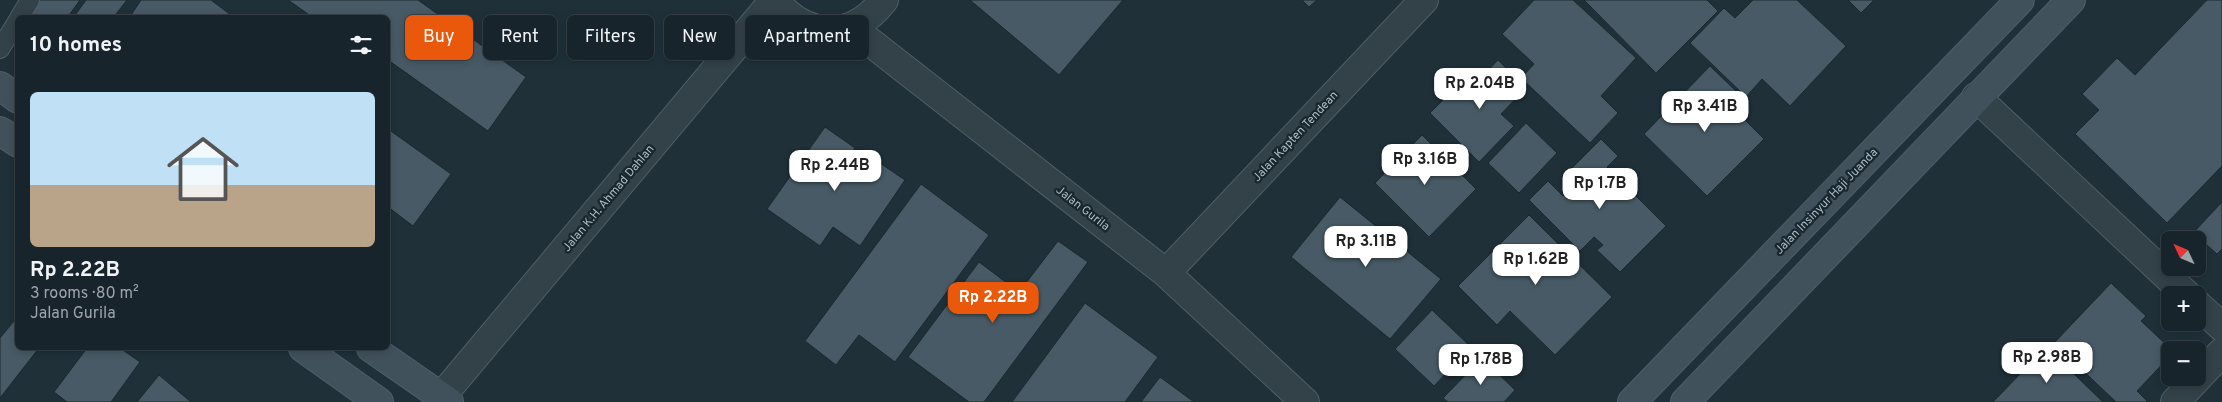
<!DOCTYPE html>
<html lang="en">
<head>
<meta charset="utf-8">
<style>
  :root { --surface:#17242b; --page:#202c33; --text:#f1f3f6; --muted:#9ea4a9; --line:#364147; --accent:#ea580c }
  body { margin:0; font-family:Overpass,sans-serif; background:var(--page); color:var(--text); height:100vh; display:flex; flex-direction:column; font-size:19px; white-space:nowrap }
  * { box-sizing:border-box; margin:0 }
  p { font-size:16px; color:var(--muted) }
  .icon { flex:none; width:28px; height:28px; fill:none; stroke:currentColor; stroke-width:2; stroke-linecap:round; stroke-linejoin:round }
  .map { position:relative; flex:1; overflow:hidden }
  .drawer { position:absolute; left:15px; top:15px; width:375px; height:335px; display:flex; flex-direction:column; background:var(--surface); border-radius:8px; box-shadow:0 2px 8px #0003,0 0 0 1px var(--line) }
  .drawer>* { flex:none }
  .top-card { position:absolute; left:405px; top:15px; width:475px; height:45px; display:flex; gap:10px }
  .needle { width:32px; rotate:314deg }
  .tools { position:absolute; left:2161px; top:231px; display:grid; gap:10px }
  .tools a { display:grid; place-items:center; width:45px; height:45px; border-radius:8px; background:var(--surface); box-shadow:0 2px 8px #0003,0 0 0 1px var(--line); font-size:25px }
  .price { position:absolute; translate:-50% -42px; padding:0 11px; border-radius:10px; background:#fff; color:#222; font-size:16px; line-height:32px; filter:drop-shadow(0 1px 2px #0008) }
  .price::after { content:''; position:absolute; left:50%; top:30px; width:15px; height:11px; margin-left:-8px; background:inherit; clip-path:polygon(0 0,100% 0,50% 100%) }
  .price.active { background:var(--accent); color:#fff }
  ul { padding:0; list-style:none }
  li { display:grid; align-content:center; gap:10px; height:265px; padding:0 15px }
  li span { display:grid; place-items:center; height:155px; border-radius:8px; color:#555 }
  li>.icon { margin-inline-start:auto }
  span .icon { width:90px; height:90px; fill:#fffc; stroke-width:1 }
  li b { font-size:21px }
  h2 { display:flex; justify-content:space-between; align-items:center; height:60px; padding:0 15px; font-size:21px }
  .chip { padding:0 18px; border-radius:8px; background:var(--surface); box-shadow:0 2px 8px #0003,0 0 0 1px var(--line); font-size:18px; line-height:45px }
  .chip.active { background:var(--accent); color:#fff }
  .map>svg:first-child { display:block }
</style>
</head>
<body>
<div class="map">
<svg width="2222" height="402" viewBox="0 0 2222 402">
  <rect width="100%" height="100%" fill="#1f3039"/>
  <path fill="#475a65" stroke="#1a282f" d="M 39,0 L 80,0 L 67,18 L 25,18 Z
    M 86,0 L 127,0 L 113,18 L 73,18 Z
    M 141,0 L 211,0 L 235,18 L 129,18 Z
    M 288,0 L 418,0 L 526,77 L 488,131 L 388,60 L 388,18 L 305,18 L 308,14 Z
    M 970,0 L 1123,0 L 1059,75 Z
    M 1302,0 L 1317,0 L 1309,7 Z
    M 1534,0 L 1573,0 L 1636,58 L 1601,96 L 1618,113 L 1590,143 L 1521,78 L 1534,64 L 1502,34 Z
    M 1584,0 L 1707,0 L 1718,11 L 1656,73 Z
    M 1753,0 L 1797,0 L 1846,46 L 1790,106 L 1762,79 L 1746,97 L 1690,43 L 1724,8 L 1735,18 Z
    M 1848,0 L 1874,0 L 1861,13 Z
    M 2207,0 L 2222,0 L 2222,166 L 2167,223 L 2075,134 L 2099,110 L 2082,94 L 2117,58 L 2135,75 Z
    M 1498,60 L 1526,88 L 1501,114 L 1514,126 L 1479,162 L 1430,113 L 1465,78 L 1473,86 Z
    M 1710,66 L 1737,92 L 1727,102 L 1764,139 L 1707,196 L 1644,134 Z
    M 1526,123 L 1557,153 L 1519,193 L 1488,163 Z
    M 825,127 L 855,148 L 848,158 L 860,166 L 868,155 L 905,180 L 860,246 L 833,227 L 820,246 L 767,209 Z
    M 388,129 L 451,174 L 413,226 L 388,207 Z
    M 1422,135 L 1476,189 L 1429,237 L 1375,183 Z
    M 1601,139 L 1618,156 L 1607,167 L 1666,226 L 1620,272 L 1597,250 L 1603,245 L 1594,237 L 1580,251 L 1529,200 L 1548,181 L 1563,196 L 1581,177 L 1572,168 Z
    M 921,184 L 989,235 L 895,362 L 859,335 L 836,365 L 805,341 Z
    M 1340,197 L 1441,279 L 1390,339 L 1291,257 Z
    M 2222,202 L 2222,249 L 2217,254 L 2193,233 Z
    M 1529,215 L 1612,297 L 1555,355 L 1510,311 L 1497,325 L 1458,286 Z
    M 1058,241 L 1088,262 L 984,402 L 969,402 L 908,357 L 979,262 L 1019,292 Z
    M 2111,283 L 2146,316 L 2141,321 L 2172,350 L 2170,350 L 2170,356 L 2137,391 L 2147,401 L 2146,402 L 2116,402 L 2054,343 Z
    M 1085,303 L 1158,357 L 1125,402 L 1012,402 Z
    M 1432,310 L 1471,347 L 1434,386 L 1395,349 Z
    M 18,316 L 18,348 L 39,348 L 0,398 L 0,338 Z
    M 2046,347 L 2103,402 L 1993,402 Z
    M 87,348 L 120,348 L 140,362 L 111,402 L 67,402 L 54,392 Z
    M 1482,358 L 1515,390 L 1504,402 L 1448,402 L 1443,398 Z
    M 159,375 L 191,402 L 137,402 Z
    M 1160,377 L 1194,402 L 1141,402 Z"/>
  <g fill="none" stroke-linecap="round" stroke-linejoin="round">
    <g stroke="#505f67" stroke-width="20">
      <path id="lane" d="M 19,18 L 30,0
        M 0,49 L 18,20"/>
    </g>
    <g stroke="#505f67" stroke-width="30">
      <path id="street" d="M 774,0 C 807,39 851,42 884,0
        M 851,27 L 1166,273 L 1305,402
        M 1976,97 L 2187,295
        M 1166,273 L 1424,0
        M 2198,305 L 2222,327
        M 441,397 L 774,0
        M 2175,402 L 2222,352"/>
    </g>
    <g stroke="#505f67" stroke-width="30">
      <path id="secondary" d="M 0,86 L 18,99
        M 0,131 L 18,143
        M 303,348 L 379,402
        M 371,348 L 449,402
        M 1632,402 L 2020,0
        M 1685,402 L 2071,0"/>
    </g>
    <use href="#lane" stroke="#334149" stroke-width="18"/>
    <use href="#street" stroke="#334149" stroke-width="28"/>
    <use href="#secondary" stroke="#41515c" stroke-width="28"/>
  </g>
  <g text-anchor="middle" stroke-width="4.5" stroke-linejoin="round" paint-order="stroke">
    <g font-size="12" fill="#adbcc6" stroke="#18262d">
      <text transform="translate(1295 136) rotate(-47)" y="4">Jalan Kapten Tendean</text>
      <text transform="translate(608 198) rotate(-50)" y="4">Jalan K.H. Ahmad Dahlan</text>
      <text transform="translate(1826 201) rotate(-46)" y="4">Jalan Insinyur Haji Juanda</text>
      <text transform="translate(1083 208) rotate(38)" y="4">Jalan Gurila</text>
    </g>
  </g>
</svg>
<div class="tools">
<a><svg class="needle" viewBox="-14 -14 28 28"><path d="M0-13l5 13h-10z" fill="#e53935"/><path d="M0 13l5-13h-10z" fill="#9ea4a9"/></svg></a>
<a>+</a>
<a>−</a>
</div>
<b class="price" style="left:1480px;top:110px">Rp 2.04B</b>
<b class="price" style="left:1705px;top:133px">Rp 3.41B</b>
<b class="price" style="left:1425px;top:186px">Rp 3.16B</b>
<b class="price" style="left:835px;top:192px">Rp 2.44B</b>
<b class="price" style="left:1600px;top:210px">Rp 1.7B</b>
<b class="price" style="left:1366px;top:268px">Rp 3.11B</b>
<b class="price" style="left:1536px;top:286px">Rp 1.62B</b>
<b class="price active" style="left:993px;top:324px">Rp 2.22B</b>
<b class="price" style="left:2047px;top:384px">Rp 2.98B</b>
<b class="price" style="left:1481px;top:386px">Rp 1.78B</b>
<div class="top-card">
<a class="chip active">Buy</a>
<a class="chip">Rent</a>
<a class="chip">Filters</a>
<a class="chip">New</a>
<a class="chip">Apartment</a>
</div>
<section class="drawer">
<h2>10 homes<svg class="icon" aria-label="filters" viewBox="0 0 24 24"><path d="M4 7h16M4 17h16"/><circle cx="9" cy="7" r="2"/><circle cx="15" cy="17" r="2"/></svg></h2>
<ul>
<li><span style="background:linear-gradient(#bfe0f5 60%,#b9a48a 0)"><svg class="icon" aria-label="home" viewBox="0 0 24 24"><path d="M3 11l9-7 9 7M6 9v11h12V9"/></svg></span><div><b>Rp 2.22B</b><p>3 rooms · 80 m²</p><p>Jalan Gurila</p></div></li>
</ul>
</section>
</div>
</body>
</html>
